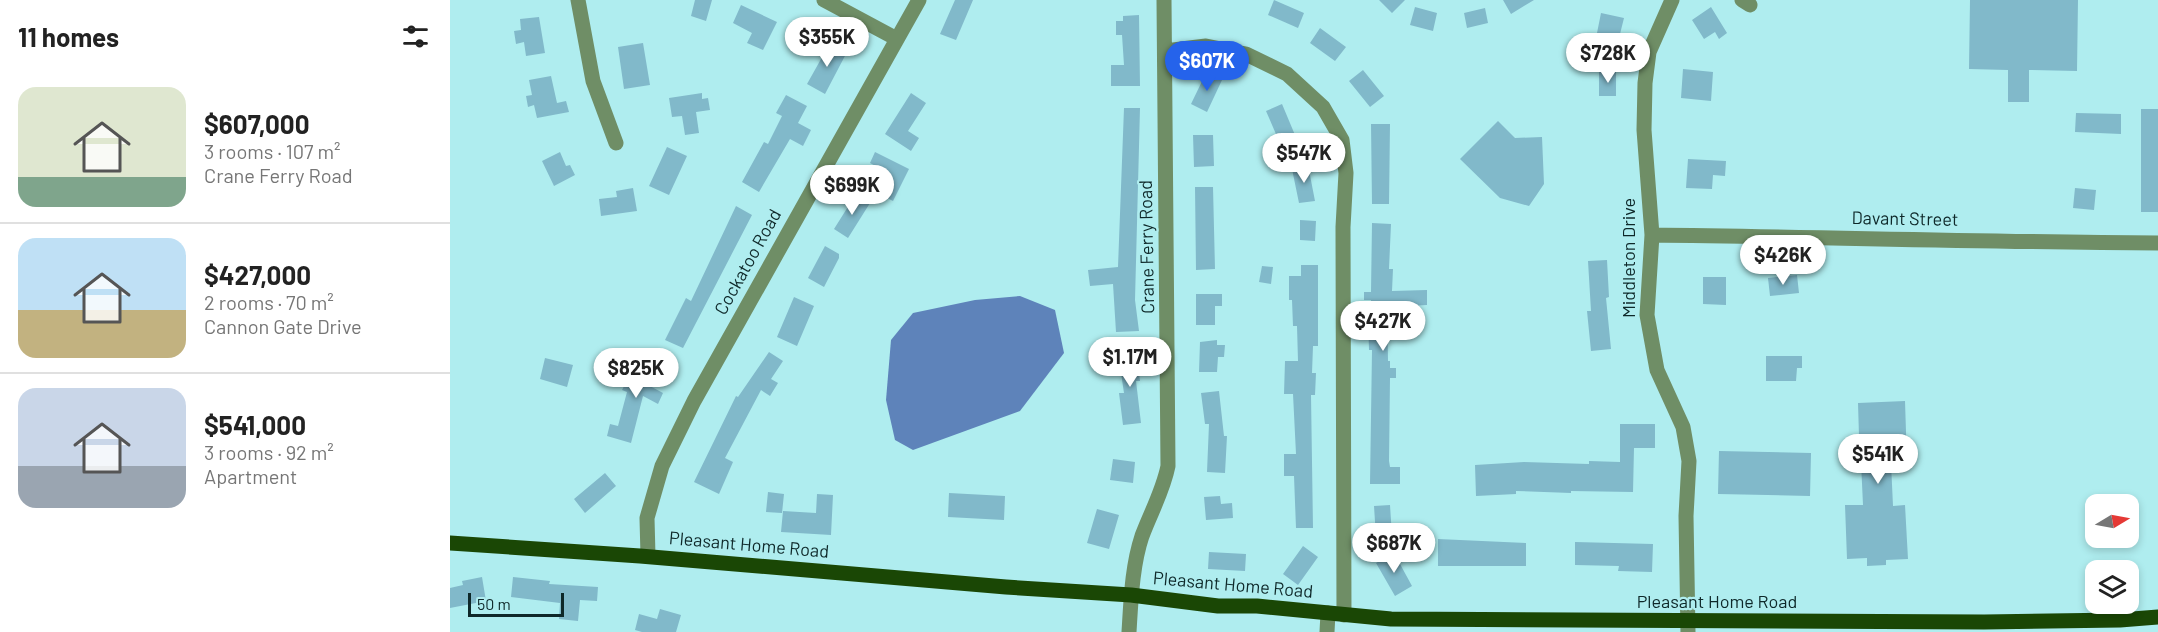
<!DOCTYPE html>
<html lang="en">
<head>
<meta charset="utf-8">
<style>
  :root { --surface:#fff; --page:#f6f6f6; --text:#222; --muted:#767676; --line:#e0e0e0; --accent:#2563eb }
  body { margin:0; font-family:Barlow,sans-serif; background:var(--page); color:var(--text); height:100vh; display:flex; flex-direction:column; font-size:22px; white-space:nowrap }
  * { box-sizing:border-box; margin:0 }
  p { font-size:20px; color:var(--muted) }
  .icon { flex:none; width:33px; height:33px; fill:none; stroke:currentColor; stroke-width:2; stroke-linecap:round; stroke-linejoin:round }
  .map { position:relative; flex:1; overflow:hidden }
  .drawer { display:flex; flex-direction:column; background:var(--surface); width:450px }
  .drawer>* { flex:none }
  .needle { width:39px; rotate:80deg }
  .controls { position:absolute; left:1635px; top:494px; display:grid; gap:12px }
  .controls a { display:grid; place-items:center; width:54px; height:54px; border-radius:12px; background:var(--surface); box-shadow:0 3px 9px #0003; font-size:30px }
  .scale { position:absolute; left:18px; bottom:15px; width:96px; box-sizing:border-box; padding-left:6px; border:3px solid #0e2829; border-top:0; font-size:16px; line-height:21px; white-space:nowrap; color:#0e2829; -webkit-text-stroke:4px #afedef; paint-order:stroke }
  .price { position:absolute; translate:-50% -51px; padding:0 14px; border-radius:21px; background:#fff; color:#222; font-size:20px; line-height:39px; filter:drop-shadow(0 2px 3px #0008) }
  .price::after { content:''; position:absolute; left:50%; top:36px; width:18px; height:14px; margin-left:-9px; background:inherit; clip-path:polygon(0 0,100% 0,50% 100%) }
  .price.current { background:var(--accent); color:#fff }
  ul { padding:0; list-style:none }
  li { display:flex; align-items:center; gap:18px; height:150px; padding:0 18px }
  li+li { border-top:2px solid var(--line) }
  li span { display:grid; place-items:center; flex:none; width:168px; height:120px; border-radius:18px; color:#555 }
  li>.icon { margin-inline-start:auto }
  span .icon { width:72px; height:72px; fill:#fffc; stroke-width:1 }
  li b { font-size:26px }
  h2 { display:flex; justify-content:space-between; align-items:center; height:72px; padding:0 18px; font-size:26px }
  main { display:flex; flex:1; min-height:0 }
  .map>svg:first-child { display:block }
</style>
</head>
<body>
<main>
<section class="drawer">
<h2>11 homes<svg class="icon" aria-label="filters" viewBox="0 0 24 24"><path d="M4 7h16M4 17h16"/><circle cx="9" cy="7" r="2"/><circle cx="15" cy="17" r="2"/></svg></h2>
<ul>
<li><span style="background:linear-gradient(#dfe7d0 75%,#7fa58c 0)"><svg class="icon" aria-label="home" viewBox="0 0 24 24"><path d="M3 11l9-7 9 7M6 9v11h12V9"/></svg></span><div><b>$607,000</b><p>3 rooms · 107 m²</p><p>Crane Ferry Road</p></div></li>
<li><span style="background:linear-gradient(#bfe0f5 60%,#c2b280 0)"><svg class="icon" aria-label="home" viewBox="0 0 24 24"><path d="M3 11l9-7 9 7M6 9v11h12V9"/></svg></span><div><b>$427,000</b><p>2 rooms · 70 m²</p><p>Cannon Gate Drive</p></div></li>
<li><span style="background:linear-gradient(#c9d6e8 65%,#9aa5b1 0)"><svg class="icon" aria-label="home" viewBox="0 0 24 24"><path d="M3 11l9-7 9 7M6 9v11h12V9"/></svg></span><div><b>$541,000</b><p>3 rooms · 92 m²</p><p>Apartment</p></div></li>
</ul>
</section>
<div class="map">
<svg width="1708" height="632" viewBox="0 0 1708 632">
  <rect width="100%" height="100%" fill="#afedef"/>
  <path fill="#5e83ba" d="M 570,296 L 605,310 L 614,353 L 570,411 L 463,450 L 445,440 L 436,400 L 441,340 L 463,313 L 525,300 Z"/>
  <path fill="#81b9ca" d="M 245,0 L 262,0 L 256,21 L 241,16 Z
    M 505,0 L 523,0 L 506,40 L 490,34 Z
    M 824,0 L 854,13 L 848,28 L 818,15 Z
    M 929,0 L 955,0 L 942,13 Z
    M 1053,0 L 1084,0 L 1061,14 Z
    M 1520,0 L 1628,0 L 1627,71 L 1579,70 L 1579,102 L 1558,102 L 1558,70 L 1519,69 Z
    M 291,5 L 327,22 L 313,50 L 297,43 L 302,33 L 283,23 Z
    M 965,7 L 987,13 L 983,31 L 960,25 Z
    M 1261,7 L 1277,33 L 1269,39 L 1265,32 L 1254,39 L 1242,20 Z
    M 1035,8 L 1038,23 L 1017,28 L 1014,13 Z
    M 1151,13 L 1174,18 L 1169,38 L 1147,33 Z
    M 689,15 L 690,86 L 661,86 L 661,65 L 674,65 L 672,35 L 666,35 L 666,21 L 673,21 L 673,16 Z
    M 89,17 L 95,53 L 76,56 L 74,42 L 66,44 L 64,31 L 71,30 L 70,19 Z
    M 870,28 L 896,47 L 885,61 L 860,43 Z
    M 193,43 L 200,85 L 174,89 L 168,47 Z
    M 380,43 L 397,52 L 375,94 L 357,84 Z
    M 1233,69 L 1263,72 L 1261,101 L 1231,98 Z
    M 913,70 L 934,96 L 920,107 L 899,81 Z
    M 1149,71 L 1166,71 L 1166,96 L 1149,96 Z
    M 756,73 L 772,80 L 757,112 L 741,104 Z
    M 101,76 L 107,103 L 116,101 L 119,112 L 87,118 L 84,105 L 78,107 L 76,96 L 82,95 L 79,80 Z
    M 252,93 L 252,99 L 258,98 L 260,110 L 246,112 L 249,133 L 235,135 L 232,116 L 222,117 L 219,98 Z
    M 461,93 L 476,103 L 458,131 L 469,138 L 461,151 L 435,134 Z
    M 336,95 L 357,106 L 348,123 L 361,130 L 353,146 L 340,139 L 309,192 L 292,182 L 314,142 L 318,144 L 332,116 L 326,113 Z
    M 832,104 L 845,135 L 829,141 L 816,111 Z
    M 674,108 L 690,108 L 685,300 L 689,331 L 666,332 L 663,284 L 640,286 L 638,270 L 668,267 Z
    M 1691,109 L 1708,109 L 1708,212 L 1691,212 Z
    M 1626,113 L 1671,114 L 1671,134 L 1625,132 Z
    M 1048,121 L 1065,138 L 1092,137 L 1094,184 L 1079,206 L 1050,198 L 1010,159 Z
    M 921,124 L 940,124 L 939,204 L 922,204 Z
    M 743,135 L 763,135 L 764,166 L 744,167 Z
    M 217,147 L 237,156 L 219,195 L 199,186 Z
    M 110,152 L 116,166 L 120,165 L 125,175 L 104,186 L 92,161 Z
    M 425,152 L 459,169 L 443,201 L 425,192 L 435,171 L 420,163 Z
    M 1238,159 L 1276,161 L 1275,176 L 1263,175 L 1262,189 L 1236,188 Z
    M 858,165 L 865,201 L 849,203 L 842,169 Z
    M 745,187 L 763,187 L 765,269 L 746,270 Z
    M 183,188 L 187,211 L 151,216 L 149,199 L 167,197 L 166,191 Z
    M 1625,188 L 1646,190 L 1644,210 L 1623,208 Z
    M 406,194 L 420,203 L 398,238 L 384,229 Z
    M 286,206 L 302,215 L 233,348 L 215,340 L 236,298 L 241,301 Z
    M 850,220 L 866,221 L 865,241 L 850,240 Z
    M 922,223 L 941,224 L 939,269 L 943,269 L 942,291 L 977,290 L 977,305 L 957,306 L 957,302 L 937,301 L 938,361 L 940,361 L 940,368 L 946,368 L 946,378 L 940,378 L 939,461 L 940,467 L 950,467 L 950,484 L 920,484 L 922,350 L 919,350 L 918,317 L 920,317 L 921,300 L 914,300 L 914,292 L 921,292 Z
    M 375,246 L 389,254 L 389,258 L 374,287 L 358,278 Z
    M 1157,260 L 1159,297 L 1156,298 L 1161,349 L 1141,351 L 1137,311 L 1141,311 L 1138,261 Z
    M 851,265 L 868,265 L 868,346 L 863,346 L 862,373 L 866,373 L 865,395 L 861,395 L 863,528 L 846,528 L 844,476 L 834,476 L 834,454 L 846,454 L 843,394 L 834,394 L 835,361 L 848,361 L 847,326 L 843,326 L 842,300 L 839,300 L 839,276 L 851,276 Z
    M 812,266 L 823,267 L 821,284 L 809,282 Z
    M 1347,275 L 1349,293 L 1320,296 L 1318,278 Z
    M 1253,277 L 1276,277 L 1276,305 L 1253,304 Z
    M 746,294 L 772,294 L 772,306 L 765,306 L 765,325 L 746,325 Z
    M 344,297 L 364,306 L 347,346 L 327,337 Z
    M 767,340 L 767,345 L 775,345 L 774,357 L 768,357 L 767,372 L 749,372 L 750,342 Z
    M 686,351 L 690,381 L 686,381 L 691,423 L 673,425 L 669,393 L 674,393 L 668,353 Z
    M 319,352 L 333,361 L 321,379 L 328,383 L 320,396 L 311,390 L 275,458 L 283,462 L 269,494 L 244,482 L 286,396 L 288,397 Z
    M 191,355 L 209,365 L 198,385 L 213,393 L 208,404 L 193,396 L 181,443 L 157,436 L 160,424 L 168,426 L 177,392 L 172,390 Z
    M 1316,356 L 1352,356 L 1352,368 L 1347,368 L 1346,381 L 1316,381 Z
    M 95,358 L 123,365 L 117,387 L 90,379 Z
    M 769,391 L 774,436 L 777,436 L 775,473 L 757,472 L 759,424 L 755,424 L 751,393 Z
    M 1455,401 L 1457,463 L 1441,463 L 1443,506 L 1455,505 L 1458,559 L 1436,560 L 1436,565 L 1417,566 L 1417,558 L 1397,559 L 1395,505 L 1413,505 L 1411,462 L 1398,463 L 1397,437 L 1409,436 L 1408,403 Z
    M 1170,424 L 1205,424 L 1205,448 L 1184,448 L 1183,492 L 1121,491 L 1121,493 L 1066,491 L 1066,494 L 1026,496 L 1025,465 L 1074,462 L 1139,464 L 1139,461 L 1170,462 Z
    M 1269,451 L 1361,453 L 1360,496 L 1268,494 Z
    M 663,459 L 685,462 L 683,483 L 660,480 Z
    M 155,473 L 166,486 L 135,513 L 124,499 Z
    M 318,492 L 334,494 L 332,513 L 316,512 Z
    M 499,493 L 555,496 L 554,520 L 498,517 Z
    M 367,494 L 383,495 L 381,535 L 331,532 L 333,511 L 366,513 Z
    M 770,496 L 771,504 L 782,503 L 783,518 L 756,520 L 754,497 Z
    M 940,505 L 942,536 L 926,537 L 924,506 Z
    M 647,509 L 669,515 L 659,549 L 637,543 Z
    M 988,539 L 1076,543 L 1076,566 L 988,566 Z
    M 1125,542 L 1203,544 L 1202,572 L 1168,571 L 1169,566 L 1125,565 Z
    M 853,546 L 868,557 L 848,585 L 833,574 Z
    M 759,552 L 796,554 L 795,571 L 758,569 Z
    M 944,553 L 962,586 L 945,596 L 926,563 Z
    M 32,577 L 36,601 L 0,608 L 0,588 L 13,585 L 12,581 Z
    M 63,577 L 100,581 L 99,584 L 148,587 L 147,601 L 130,600 L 128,621 L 109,619 L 110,603 L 61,597 Z
    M 210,609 L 231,615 L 226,632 L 192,632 L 185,630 L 189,614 L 207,619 Z"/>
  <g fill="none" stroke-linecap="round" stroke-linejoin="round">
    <path stroke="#6f8e66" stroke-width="15" d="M 128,0 L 143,81 L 166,143
      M 374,0 L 447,39
      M 1222,0 L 1199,52 L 1195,83 L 1194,130 L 1202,235 L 1197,315 L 1207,370 L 1233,427 L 1239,461 L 1236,516 L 1238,632
      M 1292,0 L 1300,5
      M 715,51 L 756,46 L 796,54 L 837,74 L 873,107 L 892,140 L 896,173 L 893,227 L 894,615
      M 1202,235 C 1370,237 1539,242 1708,243
      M 198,556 L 197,518 L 212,466 L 244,401 L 469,0
      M 679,632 C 681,600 682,566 692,536 C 701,512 713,491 718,466 L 714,0
      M 877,632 L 878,613"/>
    <path stroke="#1a4705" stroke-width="15" d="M 0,543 L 190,556 L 556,587 L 681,595 L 768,606 L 807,606 L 941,619 L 1534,622 L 1670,620 L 1708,617"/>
  </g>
  <g text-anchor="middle" stroke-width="4.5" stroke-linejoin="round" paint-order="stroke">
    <g font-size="18" fill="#0e2829" stroke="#afedef">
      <text transform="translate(1455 219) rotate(1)" y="6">Davant Street</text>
      <text transform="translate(697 247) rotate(-91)" y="6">Crane Ferry Road</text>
      <text transform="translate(1179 258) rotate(-90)" y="6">Middleton Drive</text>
      <text transform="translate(298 262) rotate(-61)" y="6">Cockatoo Road</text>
      <text transform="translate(299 545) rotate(5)" y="6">Pleasant Home Road</text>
      <text transform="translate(783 585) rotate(5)" y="6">Pleasant Home Road</text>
      <text x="1267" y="608">Pleasant Home Road</text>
    </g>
  </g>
</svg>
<div class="controls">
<a><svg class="needle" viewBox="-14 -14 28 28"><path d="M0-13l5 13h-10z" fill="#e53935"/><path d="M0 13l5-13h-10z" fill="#767676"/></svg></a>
<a><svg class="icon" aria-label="layers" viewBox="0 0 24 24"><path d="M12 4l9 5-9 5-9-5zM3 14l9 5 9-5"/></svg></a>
</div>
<div class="scale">50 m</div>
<b class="price" style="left:377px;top:68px">$355K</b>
<b class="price" style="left:1158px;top:84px">$728K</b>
<b class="price current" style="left:757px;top:92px">$607K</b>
<b class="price" style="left:854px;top:184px">$547K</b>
<b class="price" style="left:402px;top:216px">$699K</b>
<b class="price" style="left:1333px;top:286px">$426K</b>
<b class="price" style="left:933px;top:352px">$427K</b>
<b class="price" style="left:680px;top:388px">$1.17M</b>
<b class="price" style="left:186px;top:399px">$825K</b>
<b class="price" style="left:1428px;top:485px">$541K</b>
<b class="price" style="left:944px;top:574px">$687K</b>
</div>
</main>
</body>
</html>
